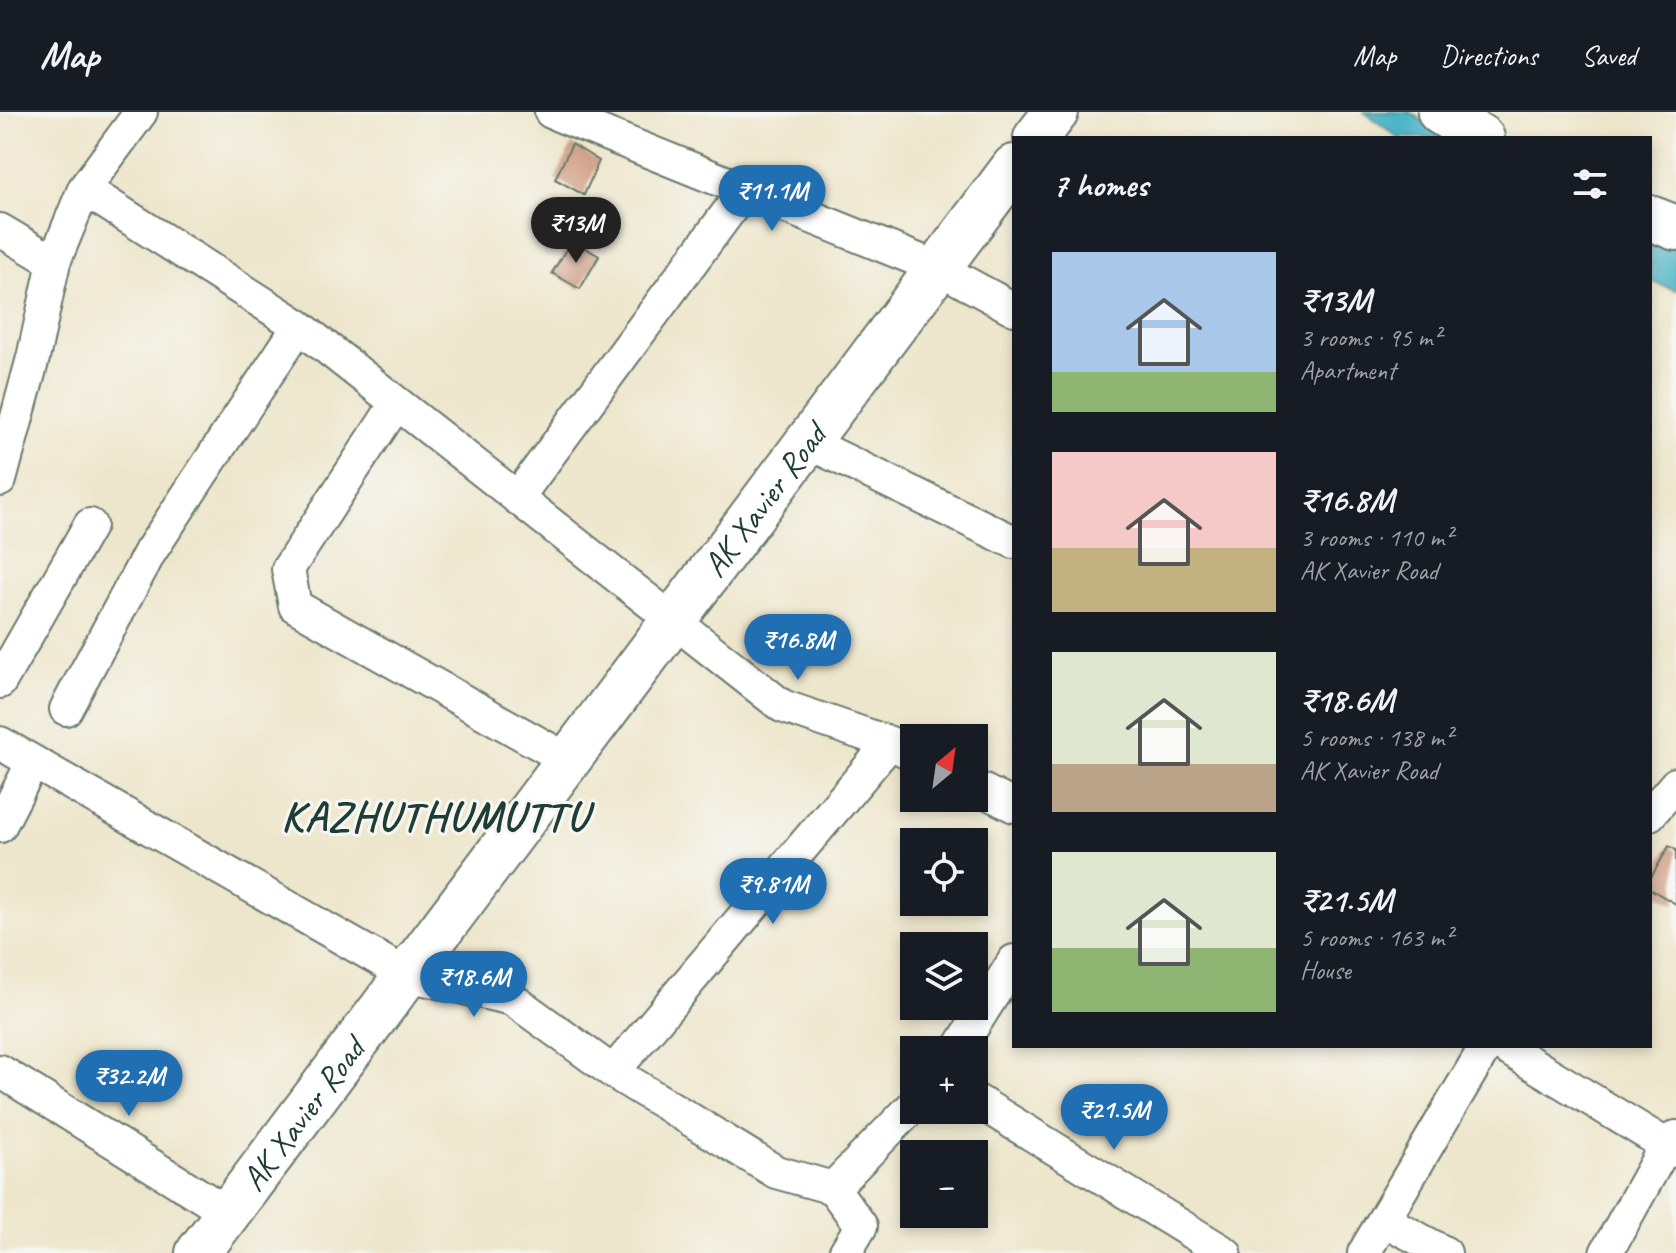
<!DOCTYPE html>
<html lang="en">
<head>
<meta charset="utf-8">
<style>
  :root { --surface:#171b24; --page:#20242c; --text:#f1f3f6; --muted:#9ea1a6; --line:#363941; --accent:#1f6fb2 }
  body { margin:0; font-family:Caveat,sans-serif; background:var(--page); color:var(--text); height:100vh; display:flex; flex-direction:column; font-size:30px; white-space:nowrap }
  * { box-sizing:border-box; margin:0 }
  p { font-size:26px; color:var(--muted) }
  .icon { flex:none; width:44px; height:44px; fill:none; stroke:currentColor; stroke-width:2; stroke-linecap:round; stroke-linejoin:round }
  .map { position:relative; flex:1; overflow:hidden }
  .side { position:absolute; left:1012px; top:24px; width:640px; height:912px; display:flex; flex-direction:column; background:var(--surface); border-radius:0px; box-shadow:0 4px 12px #0003 }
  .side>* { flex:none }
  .needle { width:52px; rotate:29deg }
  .buttons { position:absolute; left:900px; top:612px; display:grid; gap:16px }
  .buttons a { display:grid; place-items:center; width:88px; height:88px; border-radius:0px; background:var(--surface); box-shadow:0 4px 12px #0003; font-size:40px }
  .price { position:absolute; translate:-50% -68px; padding:0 18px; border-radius:28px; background:var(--accent); color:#fff; font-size:26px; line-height:52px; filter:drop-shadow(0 2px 4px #0008) }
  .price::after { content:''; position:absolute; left:50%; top:48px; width:24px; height:18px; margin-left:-12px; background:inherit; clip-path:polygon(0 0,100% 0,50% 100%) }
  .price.on { background:#222; color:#fff }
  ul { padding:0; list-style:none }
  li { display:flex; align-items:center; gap:24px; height:200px; padding:0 40px }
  li span { display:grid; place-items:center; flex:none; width:224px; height:160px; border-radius:0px; color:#555 }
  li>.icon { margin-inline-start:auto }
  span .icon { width:96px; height:96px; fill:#fffc; stroke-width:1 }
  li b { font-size:34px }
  h2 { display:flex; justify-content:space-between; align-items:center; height:96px; padding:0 40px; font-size:34px }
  header { display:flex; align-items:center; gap:48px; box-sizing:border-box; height:112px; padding:0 40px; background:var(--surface); border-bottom:2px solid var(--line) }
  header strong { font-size:38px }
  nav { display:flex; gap:44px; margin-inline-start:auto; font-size:28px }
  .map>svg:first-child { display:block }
</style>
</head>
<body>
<header>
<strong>Map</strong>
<nav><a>Map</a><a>Directions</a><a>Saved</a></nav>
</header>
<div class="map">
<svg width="1676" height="1141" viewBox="0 0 1676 1141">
  <rect width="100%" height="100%" fill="#f6f6f2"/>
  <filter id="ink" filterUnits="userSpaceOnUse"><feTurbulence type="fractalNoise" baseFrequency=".0125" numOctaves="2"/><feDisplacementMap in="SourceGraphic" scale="16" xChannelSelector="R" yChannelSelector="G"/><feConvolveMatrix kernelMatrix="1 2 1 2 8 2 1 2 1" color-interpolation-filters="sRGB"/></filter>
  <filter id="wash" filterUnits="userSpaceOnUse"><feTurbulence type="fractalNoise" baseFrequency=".006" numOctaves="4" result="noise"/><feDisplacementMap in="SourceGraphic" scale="32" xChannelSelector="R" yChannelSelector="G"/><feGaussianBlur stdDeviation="1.8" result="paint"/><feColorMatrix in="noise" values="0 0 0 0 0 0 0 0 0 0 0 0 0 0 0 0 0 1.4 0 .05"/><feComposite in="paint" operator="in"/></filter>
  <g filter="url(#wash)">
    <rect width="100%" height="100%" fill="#eee6cc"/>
    <path fill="#49b3c6" stroke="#34787d" stroke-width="2" d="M 1364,0 L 1409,0 L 1451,26 L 1399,26 Z
      M 1650,127 L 1676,138 L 1676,178 L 1650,169 Z"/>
    <g id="blocks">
      <path fill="#cc977d" d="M 572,32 L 599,49 L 584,83 L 555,67 Z
        M 572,128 L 599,144 L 580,177 L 552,161 Z
        M 1669,734 L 1676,738 L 1676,792 L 1650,777 L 1650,767 Z"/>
    </g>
  </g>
  <g filter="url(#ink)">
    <use href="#blocks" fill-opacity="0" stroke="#677869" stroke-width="2"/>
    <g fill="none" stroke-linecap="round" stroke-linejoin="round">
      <g stroke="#677869" stroke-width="36">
        <path id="street" d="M 551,0 L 938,156 L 1014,197
          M 84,77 L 299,214 L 782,594 L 890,631 L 914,643
          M 0,118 L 54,150
          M 396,292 L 288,457 L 295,494 L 568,648
          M 807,330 L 1014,430
          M 0,368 L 33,246 L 54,150 L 84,77 L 141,0
          M 517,386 L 744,79
          M 0,570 L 90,413
          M 66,597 L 150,440 L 299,214
          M 0,631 L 407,863 L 512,887 L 613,960 L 776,1060 L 833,1076 L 914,993
          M 974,674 L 1014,694
          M 1650,702 L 1676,672
          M 0,714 L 33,650
          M 1503,934 L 1676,1039
          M 958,938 L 1014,849
          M 0,959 L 228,1101
          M 613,960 L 890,631
          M 974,987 L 1225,1141
          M 833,1076 L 861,1114 L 845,1141
          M 1384,1108 L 1445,1141
          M 1364,1141 L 1486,934
          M 1606,1141 L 1666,1033 L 1676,1025"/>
      </g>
      <g stroke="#677869" stroke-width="48">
        <g id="secondary">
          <path d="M 1440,0 L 1482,26"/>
          <path d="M 1036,26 L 1056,0"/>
          <path d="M 1650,106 L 1676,116"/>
          <path id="s1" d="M 198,1141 L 1014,55"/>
        </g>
      </g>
      <use href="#street" stroke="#fff" stroke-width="32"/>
      <use href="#secondary" stroke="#fff" stroke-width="44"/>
    </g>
  </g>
  <g text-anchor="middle" stroke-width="6" stroke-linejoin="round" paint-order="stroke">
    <g font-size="34" fill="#1f3d34" stroke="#f6f6f2">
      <text dy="12" stroke="none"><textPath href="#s1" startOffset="942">AK Xavier Road</textPath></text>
      <text dy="12" stroke="none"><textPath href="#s1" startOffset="174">AK Xavier Road</textPath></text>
    </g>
    <g font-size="42" font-weight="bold" letter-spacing="2" fill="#1f3d34" stroke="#f6f6f2">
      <text x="435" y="718">KAZHUTHUMUTTU</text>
    </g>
  </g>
</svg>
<div class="buttons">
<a><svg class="needle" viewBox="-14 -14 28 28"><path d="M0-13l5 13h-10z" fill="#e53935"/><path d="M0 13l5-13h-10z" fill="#9ea1a6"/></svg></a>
<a><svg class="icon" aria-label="locate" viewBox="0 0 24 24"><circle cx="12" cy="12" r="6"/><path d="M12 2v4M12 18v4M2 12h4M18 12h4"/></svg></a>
<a><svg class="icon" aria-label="layers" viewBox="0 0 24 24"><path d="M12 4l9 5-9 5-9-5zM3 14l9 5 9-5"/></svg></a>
<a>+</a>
<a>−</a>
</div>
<b class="price" style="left:772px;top:121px">₹11.1M</b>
<b class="price on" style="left:576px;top:153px">₹13M</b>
<b class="price" style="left:798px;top:570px">₹16.8M</b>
<b class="price" style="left:773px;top:814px">₹9.81M</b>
<b class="price" style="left:474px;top:907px">₹18.6M</b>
<b class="price" style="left:129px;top:1006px">₹32.2M</b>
<b class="price" style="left:1114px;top:1040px">₹21.5M</b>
<section class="side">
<h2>7 homes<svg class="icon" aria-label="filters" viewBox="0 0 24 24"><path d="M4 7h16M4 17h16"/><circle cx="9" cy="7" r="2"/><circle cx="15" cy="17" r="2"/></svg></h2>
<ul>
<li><span style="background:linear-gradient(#a9c7e8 75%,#8fb573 0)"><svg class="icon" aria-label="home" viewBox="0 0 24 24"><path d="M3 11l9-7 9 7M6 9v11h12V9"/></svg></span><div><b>₹13M</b><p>3 rooms · 95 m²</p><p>Apartment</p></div></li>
<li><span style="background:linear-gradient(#f6c9c9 60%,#c2b280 0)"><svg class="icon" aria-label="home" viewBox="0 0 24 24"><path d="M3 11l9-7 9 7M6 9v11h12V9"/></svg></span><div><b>₹16.8M</b><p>3 rooms · 110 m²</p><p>AK Xavier Road</p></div></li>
<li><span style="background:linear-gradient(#dfe7d0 70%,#b9a48a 0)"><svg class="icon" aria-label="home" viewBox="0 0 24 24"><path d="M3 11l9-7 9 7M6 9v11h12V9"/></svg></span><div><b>₹18.6M</b><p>5 rooms · 138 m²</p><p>AK Xavier Road</p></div></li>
<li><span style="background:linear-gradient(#dfe7d0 60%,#8fb573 0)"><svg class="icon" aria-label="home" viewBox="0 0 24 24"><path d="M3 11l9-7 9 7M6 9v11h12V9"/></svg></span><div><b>₹21.5M</b><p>5 rooms · 163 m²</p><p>House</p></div></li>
</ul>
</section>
</div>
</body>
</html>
